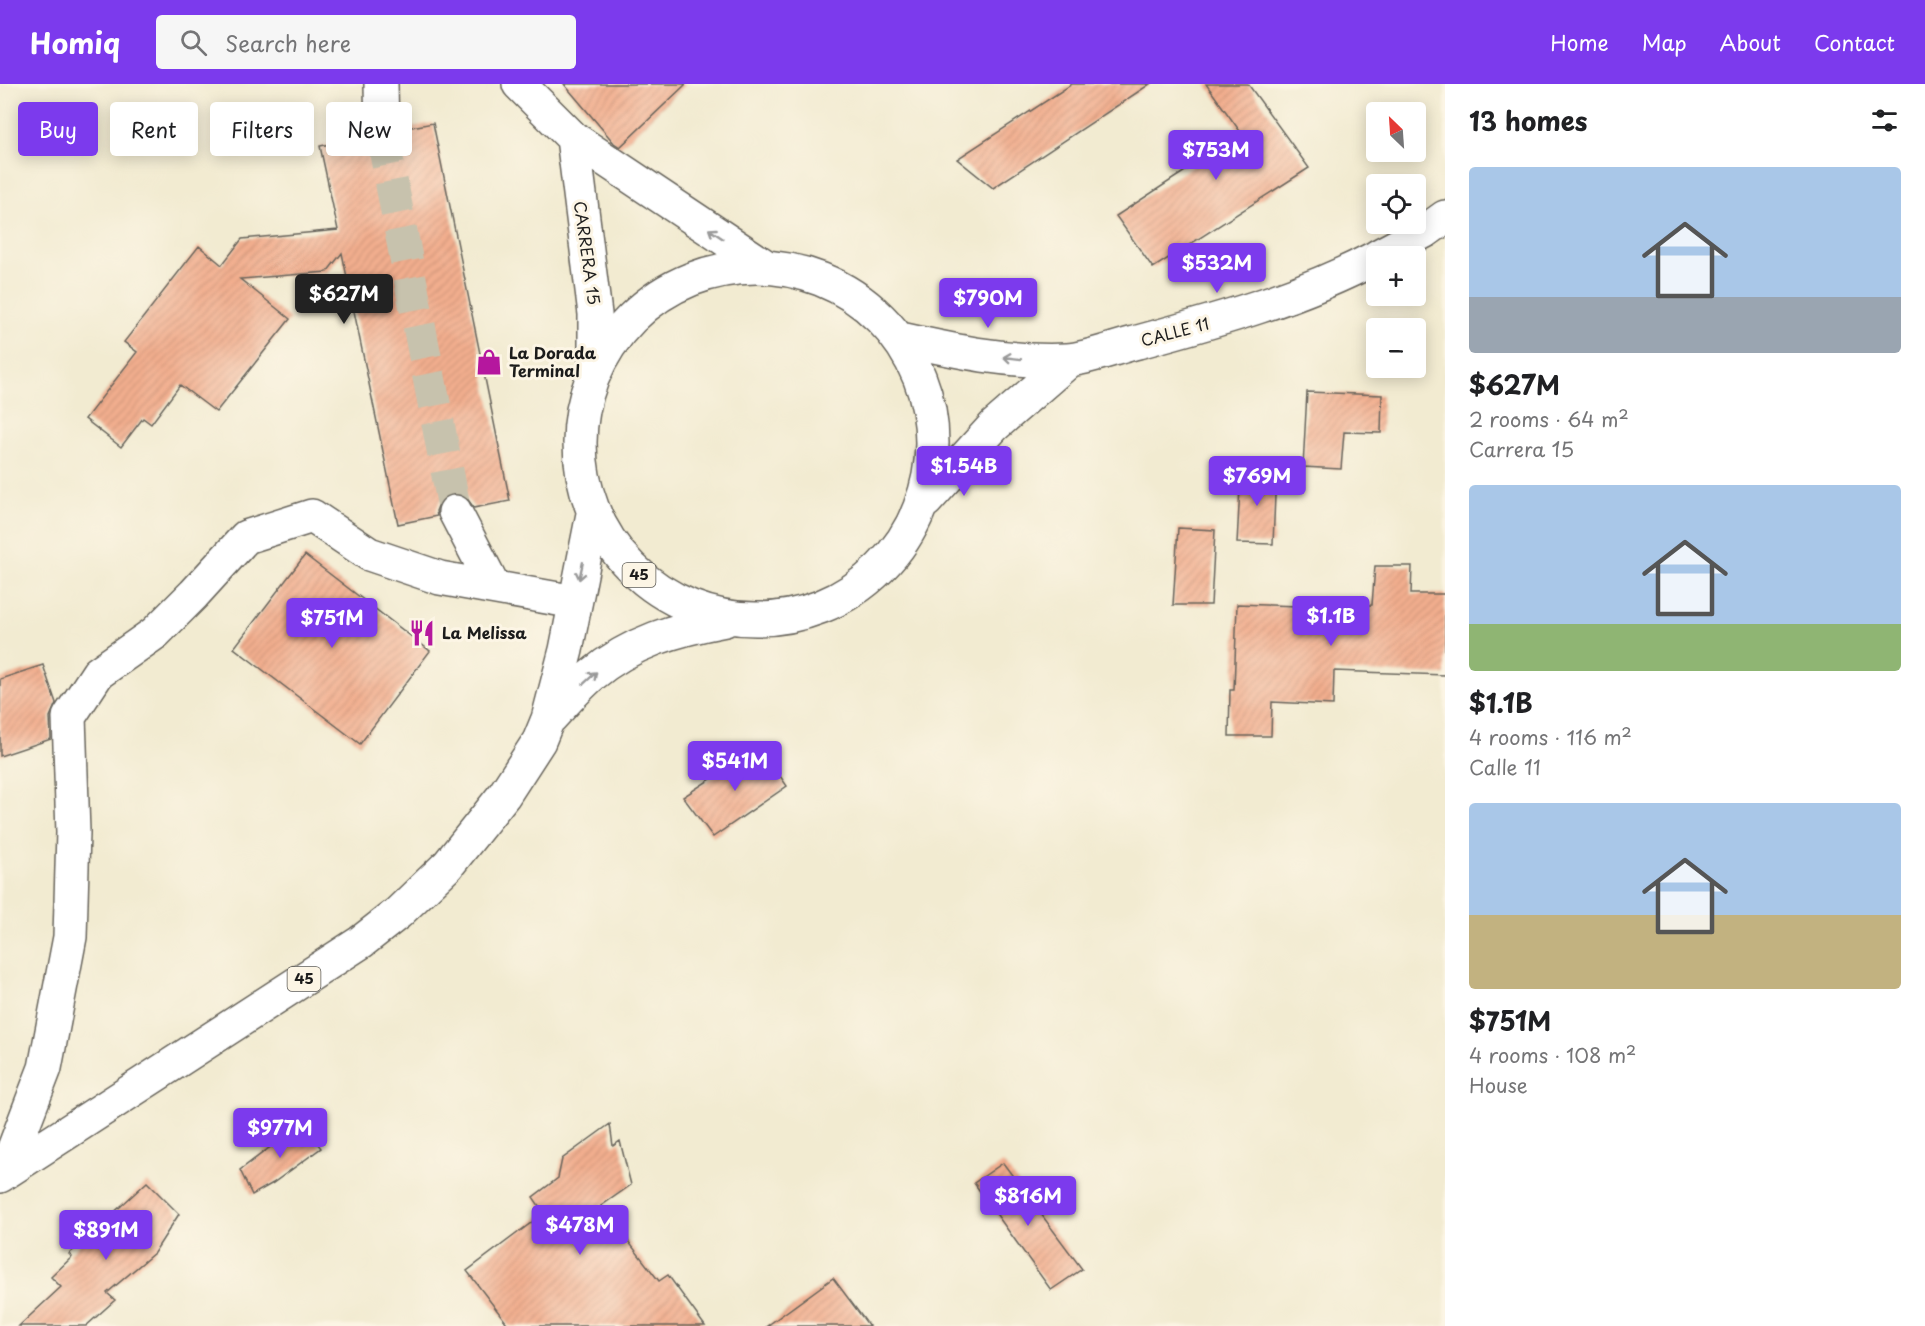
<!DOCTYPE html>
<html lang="en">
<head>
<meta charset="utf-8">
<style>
  :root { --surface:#fff; --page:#f6f6f6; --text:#202124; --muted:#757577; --accent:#7c3aed }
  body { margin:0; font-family:"Playpen Sans",sans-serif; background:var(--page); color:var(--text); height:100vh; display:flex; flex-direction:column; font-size:22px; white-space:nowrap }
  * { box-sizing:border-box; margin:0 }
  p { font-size:20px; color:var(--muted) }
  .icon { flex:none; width:33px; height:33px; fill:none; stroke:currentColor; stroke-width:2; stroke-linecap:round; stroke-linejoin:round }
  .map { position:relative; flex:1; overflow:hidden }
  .side { display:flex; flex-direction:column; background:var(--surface); width:480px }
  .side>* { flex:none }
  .banner { position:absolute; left:18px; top:18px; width:570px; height:54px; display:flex; gap:12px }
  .needle { width:39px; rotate:335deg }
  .tools { position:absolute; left:1366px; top:18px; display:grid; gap:12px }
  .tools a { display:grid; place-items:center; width:60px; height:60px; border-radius:6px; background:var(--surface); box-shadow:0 3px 15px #0003; font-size:30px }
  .price { position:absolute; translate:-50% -51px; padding:0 14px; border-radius:6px; background:var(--accent); color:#fff; font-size:20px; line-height:39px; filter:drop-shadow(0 2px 3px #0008) }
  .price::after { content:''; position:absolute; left:50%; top:36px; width:18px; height:14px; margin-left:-9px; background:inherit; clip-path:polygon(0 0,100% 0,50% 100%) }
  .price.active { background:#222; color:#fff }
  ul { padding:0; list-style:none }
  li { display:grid; align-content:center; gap:12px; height:318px; padding:0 24px }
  li span { display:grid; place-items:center; height:186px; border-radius:6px; color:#555 }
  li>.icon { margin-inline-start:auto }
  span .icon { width:108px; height:108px; fill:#fffc; stroke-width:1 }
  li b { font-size:26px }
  h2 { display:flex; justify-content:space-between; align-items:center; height:72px; padding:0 24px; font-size:26px }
  .chip { padding:0 21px; border-radius:6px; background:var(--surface); box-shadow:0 3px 15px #0003; font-size:21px; line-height:54px }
  .chip.active { background:var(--accent); color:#fff }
  header { display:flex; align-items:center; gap:36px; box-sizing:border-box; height:84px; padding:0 30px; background:var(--accent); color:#fff }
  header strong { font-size:28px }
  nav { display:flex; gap:33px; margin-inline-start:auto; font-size:21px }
  .search { width:420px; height:54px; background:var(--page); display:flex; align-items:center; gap:15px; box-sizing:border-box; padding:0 21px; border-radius:6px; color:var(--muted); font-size:22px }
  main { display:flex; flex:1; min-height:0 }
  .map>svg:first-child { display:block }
</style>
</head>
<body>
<header>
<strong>Homiq</strong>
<div class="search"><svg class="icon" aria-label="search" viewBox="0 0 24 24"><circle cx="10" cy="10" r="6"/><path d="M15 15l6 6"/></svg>Search here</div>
<nav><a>Home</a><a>Map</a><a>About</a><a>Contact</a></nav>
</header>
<main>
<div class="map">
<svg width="1445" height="1242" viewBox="0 0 1445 1242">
  <defs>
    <pattern id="building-hatch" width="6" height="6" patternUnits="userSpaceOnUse" patternTransform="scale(1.5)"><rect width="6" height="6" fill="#f2ae8e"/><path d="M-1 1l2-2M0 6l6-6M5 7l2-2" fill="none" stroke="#cf957a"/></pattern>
  </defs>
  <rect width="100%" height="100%" fill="#fcf5e5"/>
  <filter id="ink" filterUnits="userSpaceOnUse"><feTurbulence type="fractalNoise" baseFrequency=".0167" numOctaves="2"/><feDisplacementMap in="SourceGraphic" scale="12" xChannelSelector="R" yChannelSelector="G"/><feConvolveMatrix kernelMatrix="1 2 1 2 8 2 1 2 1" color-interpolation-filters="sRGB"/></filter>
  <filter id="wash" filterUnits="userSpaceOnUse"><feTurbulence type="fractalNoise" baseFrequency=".008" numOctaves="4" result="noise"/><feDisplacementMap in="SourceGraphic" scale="24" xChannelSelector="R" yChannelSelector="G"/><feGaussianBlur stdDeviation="1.35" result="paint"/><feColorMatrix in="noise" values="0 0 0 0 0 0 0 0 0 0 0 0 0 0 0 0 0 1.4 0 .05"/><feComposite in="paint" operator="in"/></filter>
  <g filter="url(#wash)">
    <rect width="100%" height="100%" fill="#f2ebd1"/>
    <g id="blocks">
      <path fill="url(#building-hatch)" d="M 564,0 L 686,0 L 620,63 L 614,59 Z
        M 1072,0 L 1150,0 L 993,104 L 957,75 Z
        M 1206,0 L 1248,0 L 1309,84 L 1153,184 L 1116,132 L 1242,50 Z
        M 433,39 L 510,417 L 474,424 L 466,413 L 455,409 L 447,411 L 440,417 L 436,427 L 437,432 L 398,440 L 342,169 L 327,188 L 240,195 L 290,235 L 216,328 L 180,301 L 151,340 L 143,334 L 121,363 L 85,335 L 137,268 L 124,258 L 199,162 L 222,181 L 242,155 L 338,146 L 320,62 L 364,53 L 366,59 L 372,65 L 383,68 L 391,65 L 398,59 L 401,45 Z
        M 1307,308 L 1382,311 L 1381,349 L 1344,348 L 1341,385 L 1303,383 Z
        M 1241,385 L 1276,387 L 1273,460 L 1237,459 Z
        M 1178,444 L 1215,446 L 1211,521 L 1173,521 Z
        M 305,471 L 430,567 L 360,660 L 234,564 Z
        M 1375,482 L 1412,482 L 1411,510 L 1445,510 L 1445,591 L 1334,587 L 1333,621 L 1272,618 L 1271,652 L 1229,652 L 1230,606 L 1234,606 L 1237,520 L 1298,522 L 1372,521 Z
        M 43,581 L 56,619 L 50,633 L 51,655 L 0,672 L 0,595 Z
        M 760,663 L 787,702 L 713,753 L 683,713 Z
        M 302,1039 L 321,1064 L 273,1099 L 252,1111 L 240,1086 Z
        M 610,1040 L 613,1062 L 620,1057 L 631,1101 L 601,1122 L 659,1197 L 668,1191 L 705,1242 L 509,1242 L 467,1187 L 544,1129 L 533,1113 L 558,1094 L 562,1075 Z
        M 1003,1079 L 1082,1185 L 1051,1206 L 974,1099 Z
        M 147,1098 L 179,1130 L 154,1169 L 107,1209 L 115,1216 L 86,1242 L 19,1242 L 61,1203 L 51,1193 L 72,1173 L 69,1170 Z
        M 833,1194 L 869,1242 L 767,1242 Z"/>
    </g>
  </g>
  <g filter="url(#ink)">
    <use href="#blocks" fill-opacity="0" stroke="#67645b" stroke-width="1.5"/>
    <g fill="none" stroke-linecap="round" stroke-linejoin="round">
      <path stroke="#c7c2ad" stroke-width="33" stroke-dasharray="33 16" stroke-linecap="butt" d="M 382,49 L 455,428"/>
      <g stroke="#67645b" stroke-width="36">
        <path id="minor" d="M 381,0 L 382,49
          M 455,428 L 494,503
          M 5,1088 L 45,984 L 70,853 L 73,748 L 69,633 L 98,589 L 155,549 L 194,510 L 246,453 L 312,432 L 369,470 L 440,494 L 575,518"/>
      </g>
      <g stroke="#67645b" stroke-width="36">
        <path id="major" d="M 519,0 L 573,54 L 765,182
          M 573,54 L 595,230 L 595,284
          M 1378,172 L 1427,146 L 1445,133
          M580 359a176 176 0 1 1 352 0a176 176 0 1 1-352 0Z
          M 901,255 C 955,267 1011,279 1067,276 C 1087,275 1117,263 1138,258 C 1219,236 1302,213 1377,173
          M 926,417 L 994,342 L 1070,276
          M 550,634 C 564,619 577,604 592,591 C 631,558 677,545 725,536
          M 0,1092 L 361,858 L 398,829 L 448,781 L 504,711 L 539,657 L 548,635 L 566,566 L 593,430"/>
      </g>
      <use href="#minor" stroke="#fff" stroke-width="33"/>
      <use href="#major" stroke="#fff" stroke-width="33"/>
    </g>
    <defs><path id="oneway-shaft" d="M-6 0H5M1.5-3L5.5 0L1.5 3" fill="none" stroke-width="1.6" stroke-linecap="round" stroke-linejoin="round" transform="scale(1.5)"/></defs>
    <g stroke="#999">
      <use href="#oneway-shaft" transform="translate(716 150) rotate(-146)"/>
      <use href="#oneway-shaft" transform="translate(1012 274) rotate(-173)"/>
      <use href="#oneway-shaft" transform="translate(581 487) rotate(102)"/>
      <use href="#oneway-shaft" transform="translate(590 594) rotate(-42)"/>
    </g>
  </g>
  <defs>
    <g id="shop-bare" transform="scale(2.07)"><path d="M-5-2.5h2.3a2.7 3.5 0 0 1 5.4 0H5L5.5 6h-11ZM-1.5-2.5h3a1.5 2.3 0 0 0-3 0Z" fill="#b5179e" stroke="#fcf5e5" stroke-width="2.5" paint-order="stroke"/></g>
    <g id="restaurant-bare" transform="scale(2.07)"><path d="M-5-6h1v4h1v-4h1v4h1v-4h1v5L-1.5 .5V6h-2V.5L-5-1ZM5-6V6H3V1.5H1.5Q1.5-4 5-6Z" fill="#b5179e" stroke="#fcf5e5" stroke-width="2.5" paint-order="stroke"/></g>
  </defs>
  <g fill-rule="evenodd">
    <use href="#shop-bare" x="489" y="278"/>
    <use href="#restaurant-bare" x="422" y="549"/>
  </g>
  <g text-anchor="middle" stroke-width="6" stroke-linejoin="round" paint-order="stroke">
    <g fill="#fcf5e5" stroke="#5f5d58" stroke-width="1.5">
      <rect x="622.5" y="479" width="33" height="24" rx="4.5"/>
      <rect x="287.5" y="883" width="33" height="24" rx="4.5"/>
    </g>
    <g font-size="15" font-weight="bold" fill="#1c1c1c">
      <text x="639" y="496">45</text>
      <text x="304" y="900">45</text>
    </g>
    <g font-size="16" fill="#1c1c1c" stroke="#fcf5e5">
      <text transform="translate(587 169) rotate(82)" y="6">CARRERA 15</text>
      <text transform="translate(1175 248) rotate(-15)" y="6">CALLE 11</text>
    </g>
    <g font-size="16" font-weight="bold" fill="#1c1c1c" stroke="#fcf5e5" text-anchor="start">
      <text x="509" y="275">La Dorada<tspan x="509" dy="18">Terminal</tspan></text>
      <text x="442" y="555">La Melissa</text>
    </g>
  </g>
</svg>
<div class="tools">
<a><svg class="needle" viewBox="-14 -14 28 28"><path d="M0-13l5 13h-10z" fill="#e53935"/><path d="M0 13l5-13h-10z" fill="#757577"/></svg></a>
<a><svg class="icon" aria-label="locate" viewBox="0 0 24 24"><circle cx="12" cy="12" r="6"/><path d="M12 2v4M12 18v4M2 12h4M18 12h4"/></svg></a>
<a>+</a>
<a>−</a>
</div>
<b class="price" style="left:1216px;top:97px">$753M</b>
<b class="price" style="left:1217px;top:210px">$532M</b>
<b class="price active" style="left:344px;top:241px">$627M</b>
<b class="price" style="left:988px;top:245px">$790M</b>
<b class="price" style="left:964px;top:413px">$1.54B</b>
<b class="price" style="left:1257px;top:423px">$769M</b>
<b class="price" style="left:1331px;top:563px">$1.1B</b>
<b class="price" style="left:332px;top:565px">$751M</b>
<b class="price" style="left:735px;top:708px">$541M</b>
<b class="price" style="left:280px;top:1075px">$977M</b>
<b class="price" style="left:1028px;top:1143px">$816M</b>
<b class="price" style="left:580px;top:1172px">$478M</b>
<b class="price" style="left:106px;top:1177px">$891M</b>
<div class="banner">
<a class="chip active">Buy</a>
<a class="chip">Rent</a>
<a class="chip">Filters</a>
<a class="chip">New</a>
</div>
</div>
<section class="side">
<h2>13 homes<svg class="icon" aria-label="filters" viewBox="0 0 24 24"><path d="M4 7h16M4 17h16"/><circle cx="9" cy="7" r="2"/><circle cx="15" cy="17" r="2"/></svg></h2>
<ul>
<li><span style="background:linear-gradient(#a9c7e8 70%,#9aa5b1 0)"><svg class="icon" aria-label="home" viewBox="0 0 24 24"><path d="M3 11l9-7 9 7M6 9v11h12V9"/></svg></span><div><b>$627M</b><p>2 rooms · 64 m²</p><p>Carrera 15</p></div></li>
<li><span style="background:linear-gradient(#a9c7e8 75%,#8fb573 0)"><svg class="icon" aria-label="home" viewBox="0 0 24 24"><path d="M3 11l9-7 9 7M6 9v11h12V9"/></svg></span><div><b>$1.1B</b><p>4 rooms · 116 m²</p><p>Calle 11</p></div></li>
<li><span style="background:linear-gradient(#a9c7e8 60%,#c2b280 0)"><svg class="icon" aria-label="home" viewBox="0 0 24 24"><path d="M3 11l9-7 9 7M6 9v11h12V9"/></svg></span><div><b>$751M</b><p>4 rooms · 108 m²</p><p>House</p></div></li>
</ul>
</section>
</main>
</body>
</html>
